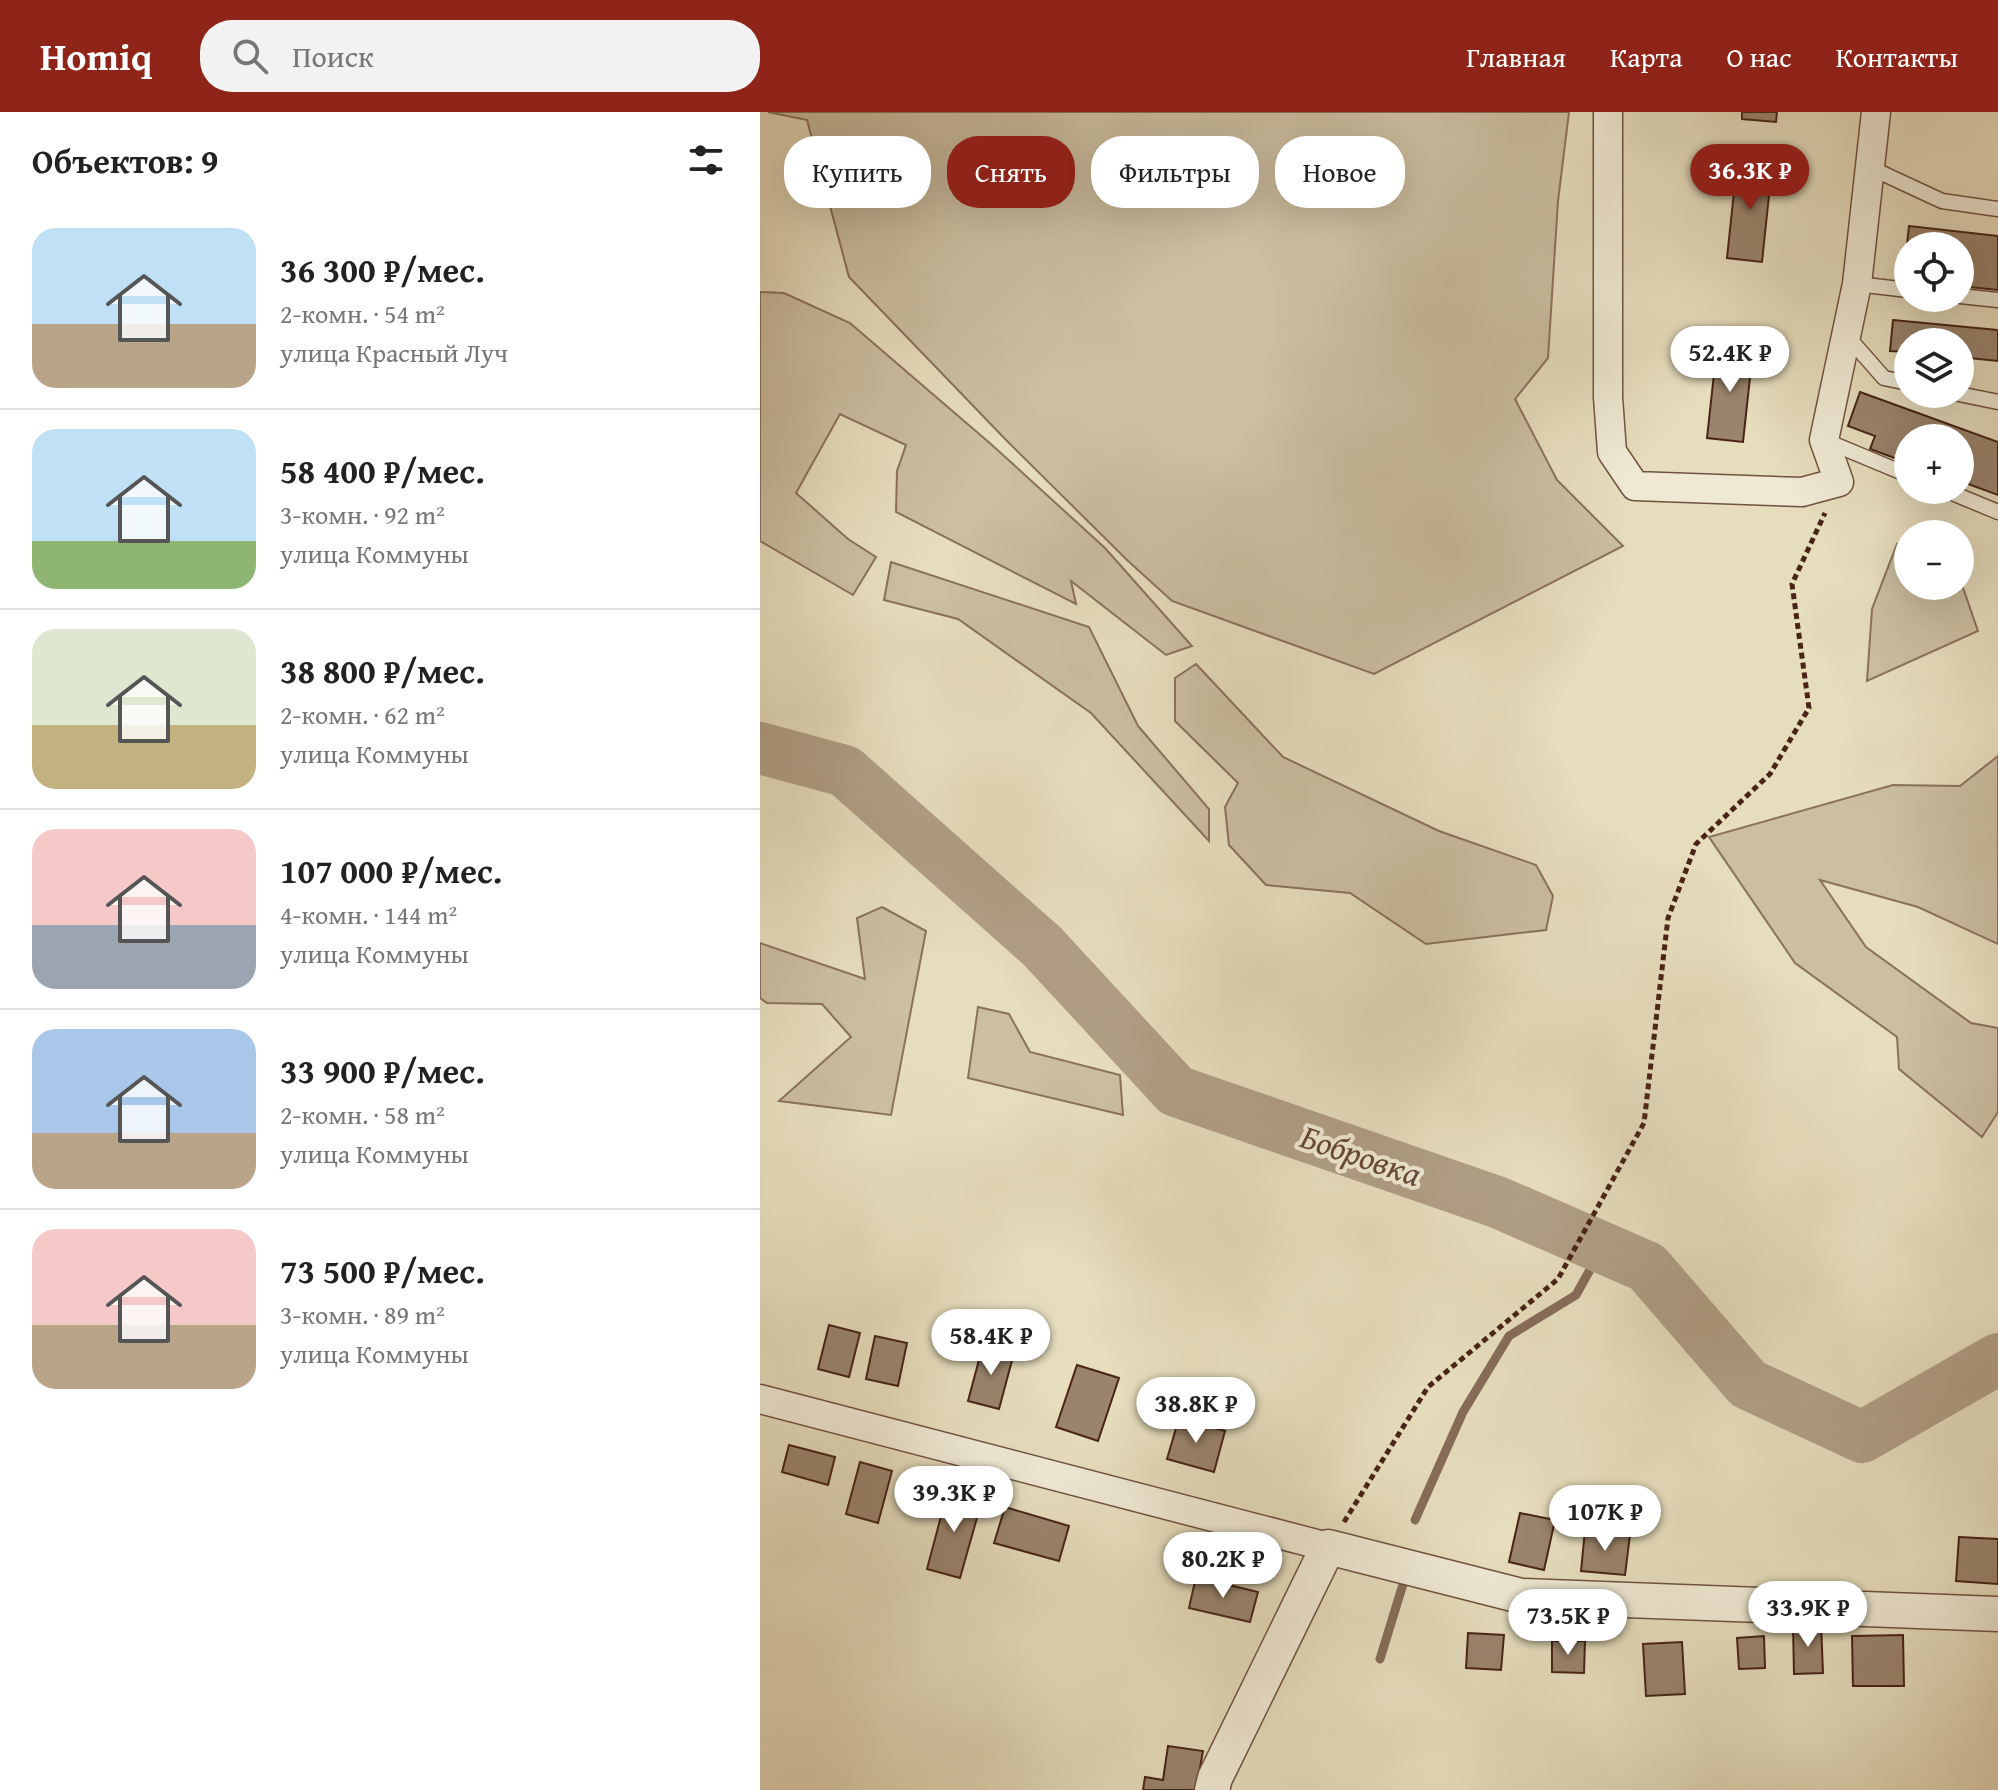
<!DOCTYPE html>
<html lang="ru">
<head>
<meta charset="utf-8">
<style>
  :root { --surface:#fff; --page:#f2f2f2; --text:#222; --muted:#767676; --line:#e0e0e0; --accent:#8f2418 }
  body { margin:0; font-family:"Gentium Book Plus",serif; background:var(--page); color:var(--text); height:100vh; display:flex; flex-direction:column; font-size:30px; white-space:nowrap }
  * { box-sizing:border-box; margin:0 }
  p { font-size:26px; color:var(--muted) }
  .icon { flex:none; width:44px; height:44px; fill:none; stroke:currentColor; stroke-width:2; stroke-linecap:round; stroke-linejoin:round }
  .map { position:relative; flex:1; overflow:hidden }
  .panel { display:flex; flex-direction:column; background:var(--surface); width:760px }
  .panel>* { flex:none }
  .guide { position:absolute; left:24px; top:24px; width:760px; height:72px; display:flex; gap:16px }
  .controls { position:absolute; left:1134px; top:120px; display:grid; gap:16px }
  .controls a { display:grid; place-items:center; width:80px; height:80px; border-radius:50%; background:var(--surface); box-shadow:0 8px 32px #0002; font-size:40px }
  .price { position:absolute; translate:-50% -68px; padding:0 18px; border-radius:28px; background:#fff; color:#222; font-size:26px; line-height:52px; filter:drop-shadow(0 2px 4px #0008) }
  .price::after { content:''; position:absolute; left:50%; top:48px; width:24px; height:18px; margin-left:-12px; background:inherit; clip-path:polygon(0 0,100% 0,50% 100%) }
  .price.on { background:var(--accent); color:#fff }
  ul { padding:0; list-style:none }
  li { display:flex; align-items:center; gap:24px; height:200px; padding:0 32px }
  li+li { border-top:2px solid var(--line) }
  li span { display:grid; place-items:center; flex:none; width:224px; height:160px; border-radius:24px; color:#555 }
  li>.icon { margin-inline-start:auto }
  span .icon { width:96px; height:96px; fill:#fffc; stroke-width:1 }
  li b { font-size:34px }
  h2 { display:flex; justify-content:space-between; align-items:center; height:96px; padding:0 32px; font-size:34px }
  .chip { padding:0 28px; border-radius:32px; background:var(--surface); box-shadow:0 8px 32px #0002; font-size:28px; line-height:72px }
  .chip.on { background:var(--accent); color:#fff }
  header { display:flex; align-items:center; gap:48px; box-sizing:border-box; height:112px; padding:0 40px; background:var(--accent); color:#fff }
  header strong { font-size:38px }
  nav { display:flex; gap:44px; margin-inline-start:auto; font-size:28px }
  .search { width:560px; height:72px; background:var(--page); display:flex; align-items:center; gap:20px; box-sizing:border-box; padding:0 28px; border-radius:32px; color:var(--muted); font-size:30px }
  main { display:flex; flex:1; min-height:0 }
  .map>svg:first-child { display:block }
</style>
</head>
<body>
<header>
<strong>Homiq</strong>
<div class="search"><svg class="icon" aria-label="search" viewBox="0 0 24 24"><circle cx="10" cy="10" r="6"/><path d="M15 15l6 6"/></svg>Поиск</div>
<nav><a>Главная</a><a>Карта</a><a>О нас</a><a>Контакты</a></nav>
</header>
<main>
<section class="panel">
<h2>Объектов: 9<svg class="icon" aria-label="filters" viewBox="0 0 24 24"><path d="M4 7h16M4 17h16"/><circle cx="9" cy="7" r="2"/><circle cx="15" cy="17" r="2"/></svg></h2>
<ul>
<li><span style="background:linear-gradient(#bfe0f5 60%,#b9a48a 0)"><svg class="icon" aria-label="home" viewBox="0 0 24 24"><path d="M3 11l9-7 9 7M6 9v11h12V9"/></svg></span><div><b>36 300 ₽/мес.</b><p>2-комн. · 54 m²</p><p>улица Красный Луч</p></div></li>
<li><span style="background:linear-gradient(#bfe0f5 70%,#8fb573 0)"><svg class="icon" aria-label="home" viewBox="0 0 24 24"><path d="M3 11l9-7 9 7M6 9v11h12V9"/></svg></span><div><b>58 400 ₽/мес.</b><p>3-комн. · 92 m²</p><p>улица Коммуны</p></div></li>
<li><span style="background:linear-gradient(#dfe7d0 60%,#c2b280 0)"><svg class="icon" aria-label="home" viewBox="0 0 24 24"><path d="M3 11l9-7 9 7M6 9v11h12V9"/></svg></span><div><b>38 800 ₽/мес.</b><p>2-комн. · 62 m²</p><p>улица Коммуны</p></div></li>
<li><span style="background:linear-gradient(#f6c9c9 60%,#9aa5b1 0)"><svg class="icon" aria-label="home" viewBox="0 0 24 24"><path d="M3 11l9-7 9 7M6 9v11h12V9"/></svg></span><div><b>107 000 ₽/мес.</b><p>4-комн. · 144 m²</p><p>улица Коммуны</p></div></li>
<li><span style="background:linear-gradient(#a9c7e8 65%,#b9a48a 0)"><svg class="icon" aria-label="home" viewBox="0 0 24 24"><path d="M3 11l9-7 9 7M6 9v11h12V9"/></svg></span><div><b>33 900 ₽/мес.</b><p>2-комн. · 58 m²</p><p>улица Коммуны</p></div></li>
<li><span style="background:linear-gradient(#f6c9c9 60%,#b9a48a 0)"><svg class="icon" aria-label="home" viewBox="0 0 24 24"><path d="M3 11l9-7 9 7M6 9v11h12V9"/></svg></span><div><b>73 500 ₽/мес.</b><p>3-комн. · 89 m²</p><p>улица Коммуны</p></div></li>
</ul>
</section>
<div class="map">
<svg width="1238" height="1678" viewBox="0 0 1238 1678">
  <rect width="100%" height="100%" fill="#e6ddbd"/>
  <filter id="stains"><feTurbulence type="fractalNoise" baseFrequency=".0025" numOctaves="4"/><feColorMatrix values="0 0 0 0 .2 0 0 0 0 .09 0 0 0 0 .02 0 0 0 .5 -.17"/></filter>
  <radialGradient id="worn" r=".72"><stop offset=".6" stop-color="#630" stop-opacity="0"/><stop offset="1" stop-color="#630" stop-opacity=".3"/></radialGradient>
  <path fill="#cbbea1" stroke="#8a715c" stroke-width="2" d="M 8,0 L 809,0 L 798,89 L 788,246 L 755,287 L 797,368 L 863,434 L 614,562 L 412,489 L 367,448 L 247,329 L 89,165 L 47,8 Z
    M 0,180 L 24,181 L 90,211 L 232,333 L 345,436 L 432,534 L 406,543 L 311,469 L 316,492 L 136,400 L 137,359 L 146,333 L 80,302 L 36,381 L 88,427 L 116,445 L 93,483 L 0,429 Z
    M 1137,432 L 1148,438 L 1148,474 L 1202,473 L 1218,519 L 1107,569 L 1112,497 Z
    M 131,450 L 329,515 L 378,614 L 449,697 L 449,729 L 331,601 L 198,507 L 124,488 Z
    M 436,552 L 523,645 L 679,719 L 776,753 L 793,784 L 786,818 L 666,832 L 590,781 L 506,773 L 469,733 L 465,695 L 478,671 L 415,609 L 415,566 Z
    M 1238,644 L 1238,832 L 1158,795 L 1060,768 L 1106,835 L 1211,911 L 1238,916 L 1238,1000 L 1222,1025 L 1139,957 L 1137,925 L 1035,851 L 949,725 L 1133,673 L 1200,674 Z
    M 122,795 L 166,819 L 131,1003 L 19,989 L 91,925 L 62,892 L 7,891 L 0,886 L 0,831 L 105,867 L 97,806 Z
    M 218,895 L 249,902 L 270,940 L 360,963 L 363,1003 L 208,966 Z"/>
  <g fill="none" stroke-linecap="round" stroke-linejoin="round">
    <path stroke="#866d59" stroke-width="9" d="M 655,1408 L 703,1300 L 749,1224 L 816,1183 L 842,1136
      M 620,1547 L 644,1469"/>
    <path stroke="#b09e85" stroke-width="52" d="M 0,636 L 85,659 L 282,834 L 416,979 L 737,1090 L 887,1155 L 988,1272 L 1102,1325 L 1238,1247"/>
  </g>
  <path fill="#9a846d" stroke="#482417" stroke-width="2" d="M 982,0 L 1017,0 L 1016,10 L 982,7 Z
    M 977,51 L 1012,55 L 1002,150 L 967,146 Z
    M 1149,114 L 1238,124 L 1238,178 L 1200,174 L 1200,134 L 1148,134 L 1148,168 L 1143,168 Z
    M 1133,208 L 1238,218 L 1238,249 L 1200,245 L 1200,230 L 1148,230 L 1148,240 L 1130,239 Z
    M 957,234 L 993,238 L 983,330 L 947,326 Z
    M 1100,280 L 1238,330 L 1238,383 L 1200,369 L 1200,326 L 1148,326 L 1148,351 L 1110,337 L 1115,324 L 1088,314 Z
    M 69,1213 L 100,1221 L 89,1265 L 58,1257 Z
    M 115,1224 L 147,1231 L 138,1274 L 106,1267 Z
    M 223,1233 L 254,1241 L 239,1297 L 208,1289 Z
    M 317,1253 L 359,1266 L 338,1329 L 296,1315 Z
    M 419,1306 L 465,1319 L 454,1360 L 407,1347 Z
    M 29,1333 L 75,1345 L 68,1373 L 22,1360 Z
    M 100,1350 L 132,1359 L 118,1411 L 86,1402 Z
    M 188,1378 L 222,1388 L 200,1466 L 167,1457 Z
    M 245,1395 L 309,1414 L 299,1449 L 234,1431 Z
    M 760,1401 L 795,1408 L 784,1458 L 749,1450 Z
    M 825,1418 L 870,1423 L 865,1463 L 821,1459 Z
    M 1199,1425 L 1238,1427 L 1238,1472 L 1196,1469 Z
    M 436,1465 L 498,1480 L 490,1510 L 429,1496 Z
    M 1061,1512 L 1063,1561 L 1034,1562 L 1033,1513 Z
    M 708,1521 L 744,1523 L 741,1558 L 706,1556 Z
    M 1143,1523 L 1144,1574 L 1093,1574 L 1092,1524 Z
    M 1004,1524 L 1005,1556 L 979,1557 L 977,1526 Z
    M 792,1529 L 825,1529 L 824,1561 L 792,1560 Z
    M 922,1530 L 925,1582 L 886,1584 L 883,1532 Z
    M 408,1634 L 443,1639 L 436,1678 L 383,1678 L 385,1665 L 403,1668 Z"/>
  <g fill="none" stroke-linecap="round" stroke-linejoin="round">
    <g stroke="#705240" stroke-width="17">
      <path id="service" d="M 1111,56 L 1182,89 L 1238,97
        M 1097,172 L 1148,178
        M 1200,184 L 1238,188
        M 1087,224 L 1124,266 L 1148,271
        M 1199,282 L 1238,290
        M 1064,328 L 1148,363
        M 1185,378 L 1238,400"/>
    </g>
    <g stroke="#705240" stroke-width="31">
      <path id="minor" d="M 848,0 L 848,285 L 852,340 L 875,374 L 1042,380 L 1079,370 L 1064,328 L 1097,172 L 1116,0
        M 0,1287 L 568,1435"/>
    </g>
    <g stroke="#705240" stroke-width="37">
      <path id="tertiary" d="M 452,1678 L 455,1666 L 568,1435 L 761,1484 L 1238,1502"/>
    </g>
    <path stroke="#482417" stroke-width="5" stroke-dasharray="6 4" stroke-linecap="butt" d="M 584,1410 L 668,1275 L 798,1167 L 884,1011 L 908,806 L 936,732 L 1010,662 L 1049,596 L 1032,472 L 1065,401"/>
    <use href="#service" stroke="#efe9d4" stroke-width="14"/>
    <use href="#minor" stroke="#efe9d4" stroke-width="28"/>
    <use href="#tertiary" stroke="#efe9d4" stroke-width="34"/>
  </g>
  <g text-anchor="middle" stroke-width="8" stroke-linejoin="round" paint-order="stroke">
    <g font-size="34" font-style="italic" fill="#674938" stroke="#efe9d4">
      <text transform="translate(601 1043) rotate(19)" y="12">Бобровка</text>
    </g>
  </g>
  <rect width="100%" height="100%" filter="url(#stains)"/>
  <rect width="100%" height="100%" fill="url(#worn)"/>
</svg>
<div class="controls">
<a><svg class="icon" aria-label="locate" viewBox="0 0 24 24"><circle cx="12" cy="12" r="6"/><path d="M12 2v4M12 18v4M2 12h4M18 12h4"/></svg></a>
<a><svg class="icon" aria-label="layers" viewBox="0 0 24 24"><path d="M12 4l9 5-9 5-9-5zM3 14l9 5 9-5"/></svg></a>
<a>+</a>
<a>−</a>
</div>
<b class="price on" style="left:990px;top:100px">36.3K ₽</b>
<b class="price" style="left:970px;top:282px">52.4K ₽</b>
<b class="price" style="left:231px;top:1265px">58.4K ₽</b>
<b class="price" style="left:436px;top:1333px">38.8K ₽</b>
<b class="price" style="left:194px;top:1422px">39.3K ₽</b>
<b class="price" style="left:845px;top:1441px">107K ₽</b>
<b class="price" style="left:463px;top:1488px">80.2K ₽</b>
<b class="price" style="left:1048px;top:1537px">33.9K ₽</b>
<b class="price" style="left:808px;top:1545px">73.5K ₽</b>
<div class="guide">
<a class="chip">Купить</a>
<a class="chip on">Снять</a>
<a class="chip">Фильтры</a>
<a class="chip">Новое</a>
</div>
</div>
</main>
</body>
</html>
